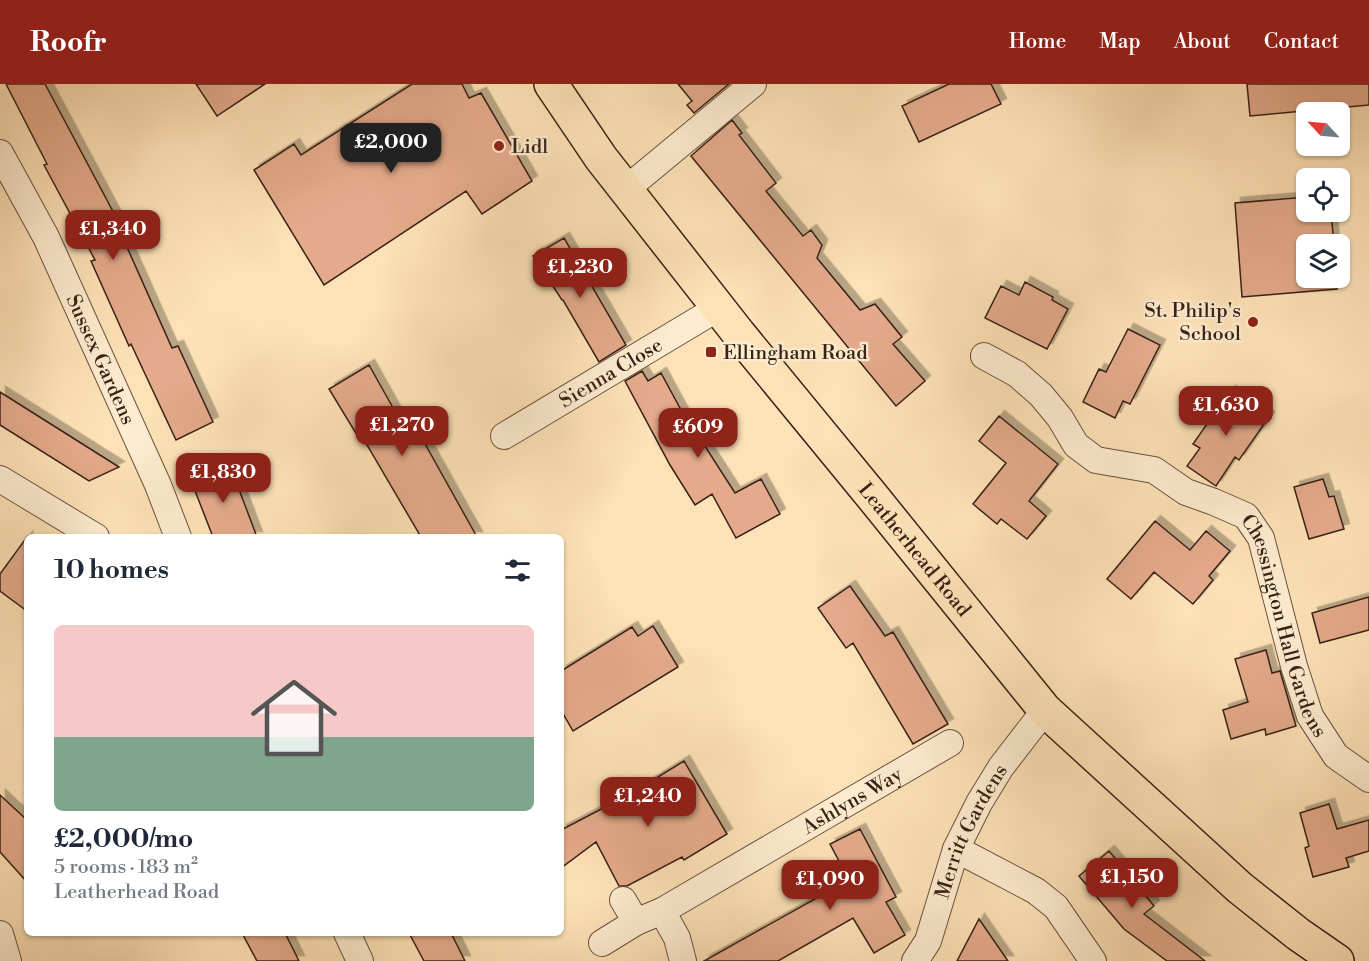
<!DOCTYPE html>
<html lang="en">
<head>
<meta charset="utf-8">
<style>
  :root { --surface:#fff; --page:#f6f6f7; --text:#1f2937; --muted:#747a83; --line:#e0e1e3; --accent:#8f2418 }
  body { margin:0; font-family:"Libre Bodoni",serif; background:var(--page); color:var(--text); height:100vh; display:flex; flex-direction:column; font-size:22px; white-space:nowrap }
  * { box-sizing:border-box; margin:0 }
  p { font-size:20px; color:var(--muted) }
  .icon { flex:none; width:33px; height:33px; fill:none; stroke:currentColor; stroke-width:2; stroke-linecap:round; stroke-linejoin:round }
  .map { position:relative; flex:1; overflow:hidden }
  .side { position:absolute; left:24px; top:450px; width:540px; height:402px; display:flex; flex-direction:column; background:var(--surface); border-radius:9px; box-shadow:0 2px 4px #0004 }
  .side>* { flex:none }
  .needle { width:39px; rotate:296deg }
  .tools { position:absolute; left:1296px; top:18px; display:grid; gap:12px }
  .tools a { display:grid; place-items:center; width:54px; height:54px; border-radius:9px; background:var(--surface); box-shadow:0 2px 4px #0004; font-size:30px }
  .price { position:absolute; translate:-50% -51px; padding:0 14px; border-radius:12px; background:var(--accent); color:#fff; font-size:20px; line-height:39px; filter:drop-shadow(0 2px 3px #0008) }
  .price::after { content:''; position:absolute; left:50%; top:36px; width:18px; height:14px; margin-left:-9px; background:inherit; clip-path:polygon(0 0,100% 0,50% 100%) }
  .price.active { background:#222; color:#fff }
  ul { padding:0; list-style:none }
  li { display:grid; align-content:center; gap:12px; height:318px; padding:0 30px }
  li+li { border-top:2px solid var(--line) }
  li span { display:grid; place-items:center; height:186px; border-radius:9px; color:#555 }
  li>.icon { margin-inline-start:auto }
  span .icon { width:108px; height:108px; fill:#fffc; stroke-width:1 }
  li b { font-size:26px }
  h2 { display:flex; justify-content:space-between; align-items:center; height:72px; padding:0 30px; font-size:26px }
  header { display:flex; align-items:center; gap:36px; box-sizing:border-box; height:84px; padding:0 30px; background:var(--accent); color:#fff }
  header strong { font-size:28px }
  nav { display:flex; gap:33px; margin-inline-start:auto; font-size:21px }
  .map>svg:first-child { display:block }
</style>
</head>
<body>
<header>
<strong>Roofr</strong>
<nav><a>Home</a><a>Map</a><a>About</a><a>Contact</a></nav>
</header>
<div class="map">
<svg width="1369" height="877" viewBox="0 0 1369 877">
  <defs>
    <filter id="shadow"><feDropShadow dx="5.5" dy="-5.5" stdDeviation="0" flood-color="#0004"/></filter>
  </defs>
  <rect width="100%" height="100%" fill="#fee2b7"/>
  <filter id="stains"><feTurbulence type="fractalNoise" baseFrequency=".00333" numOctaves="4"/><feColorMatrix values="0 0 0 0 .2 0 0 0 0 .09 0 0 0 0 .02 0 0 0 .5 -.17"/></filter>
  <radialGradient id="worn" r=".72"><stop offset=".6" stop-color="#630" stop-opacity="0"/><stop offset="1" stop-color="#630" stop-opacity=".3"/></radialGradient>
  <path fill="#e4aa8b" stroke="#382116" stroke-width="1.5" filter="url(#shadow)" d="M 6,0 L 45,0 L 125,150 L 122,152 L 172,264 L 178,262 L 213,338 L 176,356 L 131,260 L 129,262 L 91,177 L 95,176 L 44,81 L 47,80 Z
    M 196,0 L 265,0 L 217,32 Z
    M 412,0 L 462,0 L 469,14 L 481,9 L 532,97 L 482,130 L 466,107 L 324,201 L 254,86 L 294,60 L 301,71 Z
    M 678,0 L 729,0 L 694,29 L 687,21 L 692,17 Z
    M 949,0 L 991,0 L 1001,20 L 919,58 L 902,22 Z
    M 1247,0 L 1369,0 L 1369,21 L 1250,32 Z
    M 732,36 L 742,49 L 739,51 L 776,99 L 766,107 L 803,152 L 811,146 L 822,161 L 817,174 L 860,226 L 875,220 L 902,253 L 893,260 L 925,297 L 896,322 L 691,72 Z
    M 1306,113 L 1306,128 L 1331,128 L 1334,160 L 1306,160 L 1306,194 L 1336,194 L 1337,205 L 1242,213 L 1235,119 Z
    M 564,154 L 626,261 L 599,278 L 563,216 L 562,216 L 533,172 Z
    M 1025,198 L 1053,213 L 1052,216 L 1068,225 L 1047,265 L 985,234 L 1001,202 L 1019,211 Z
    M 1128,245 L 1160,261 L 1130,320 L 1123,317 L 1115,334 L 1083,318 L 1099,285 L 1106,288 Z
    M 369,281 L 401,338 L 410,333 L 477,453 L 421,453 L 363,354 L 360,356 L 329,305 Z
    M 642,287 L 648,297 L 661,289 L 700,361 L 703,359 L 735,409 L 761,395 L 780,430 L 736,454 L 712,410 L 695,421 L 670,381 L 625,297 Z
    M 1230,307 L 1269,333 L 1239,376 L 1235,373 L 1216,402 L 1187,382 L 1200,364 L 1193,360 Z
    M 0,308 L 119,383 L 89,397 L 0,341 Z
    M 999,332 L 1058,380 L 1029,417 L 1046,432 L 1027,455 L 1001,435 L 997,440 L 973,420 L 1006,379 L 979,357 Z
    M 229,379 L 257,453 L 213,453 L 190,394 Z
    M 1323,395 L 1329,413 L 1334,412 L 1344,445 L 1309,455 L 1294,403 Z
    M 1155,437 L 1190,466 L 1206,447 L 1230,467 L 1209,492 L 1213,496 L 1193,520 L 1154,488 L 1131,515 L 1107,495 Z
    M 27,453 L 27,527 L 0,507 L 0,490 Z
    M 850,502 L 885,552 L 893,548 L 948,640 L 913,660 L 853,559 L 846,564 L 818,524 Z
    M 1369,513 L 1369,546 L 1320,559 L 1312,529 Z
    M 653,542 L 678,583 L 573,647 L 561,626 L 561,587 L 632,543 L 638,552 Z
    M 1266,566 L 1272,589 L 1280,587 L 1296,642 L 1266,651 L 1265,645 L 1231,655 L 1223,626 L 1248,618 L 1235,575 Z
    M 684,677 L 727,750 L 684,776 L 682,773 L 627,802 L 619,802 L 596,758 L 561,784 L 561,746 L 632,709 Z
    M 0,711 L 27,736 L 27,798 L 0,768 Z
    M 1329,720 L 1337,745 L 1369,736 L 1369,767 L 1346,774 L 1349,783 L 1313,793 L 1305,764 L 1309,762 L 1300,729 Z
    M 860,745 L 896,813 L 886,818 L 905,851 L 874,869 L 853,834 L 778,877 L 704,877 L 849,796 L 830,760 Z
    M 1109,767 L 1154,822 L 1144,830 L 1205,877 L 1167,877 L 1124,845 L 1079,792 Z
    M 979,835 L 1008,877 L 957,877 Z
    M 242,849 L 285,849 L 299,877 L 257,877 Z
    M 409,849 L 451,849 L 465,877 L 424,877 Z"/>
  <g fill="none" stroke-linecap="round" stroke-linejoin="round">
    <g stroke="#6a513e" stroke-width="28">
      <g id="street">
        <path id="s1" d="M 0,69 L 46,153 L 158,401 L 178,453"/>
        <path d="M 625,106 L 753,0"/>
        <path id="s2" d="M 984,272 L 1017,290 L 1041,311 L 1060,334 L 1076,361 L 1096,376 L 1154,386 L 1186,408 L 1214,418 L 1246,432 L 1261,454 L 1294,582 L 1310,632 L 1336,672 L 1369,695"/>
        <path id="s3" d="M 504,352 L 718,224"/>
        <path d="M 0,395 L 96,453"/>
        <path d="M 956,765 L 1036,807 L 1056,823 L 1093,877"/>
        <path d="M 623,816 L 636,838"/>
        <path d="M 662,827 L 677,854 L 683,877"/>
        <path d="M 347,849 L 360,877"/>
        <path d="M 0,850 L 8,877"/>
        <path id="s4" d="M 602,859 L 636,838 L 662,827 L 950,659"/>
        <path id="s5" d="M 915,877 L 928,857 L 956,765 L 979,719 L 1001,683 L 1045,626"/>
      </g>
    </g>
    <g stroke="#382116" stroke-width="36">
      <g id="highway">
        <path id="s6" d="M 551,0 L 601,74 L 739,250 L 872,412 L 1045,626 L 1240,804 L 1298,850 L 1337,877"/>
      </g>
    </g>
    <use href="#street" stroke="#feecd0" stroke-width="26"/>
    <use href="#highway" stroke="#fee2b7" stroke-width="33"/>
  </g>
  <g fill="#8f2418" stroke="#feecd0" stroke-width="2">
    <circle cx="499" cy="62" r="6"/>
    <circle cx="1253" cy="238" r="6"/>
    <rect x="705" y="262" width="12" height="12" rx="3"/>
  </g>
  <g text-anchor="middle" stroke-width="4.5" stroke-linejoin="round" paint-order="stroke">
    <g font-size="20" fill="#382116" stroke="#feecd0" text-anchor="start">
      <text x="511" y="69">Lidl</text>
      <text x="1241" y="233" text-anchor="end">St. Philip's<tspan x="1241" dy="23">School</tspan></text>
      <text x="723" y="275">Ellingham Road</text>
    </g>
    <g font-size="20" fill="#382116" stroke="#feecd0">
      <text dy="7" stroke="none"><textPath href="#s1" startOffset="230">Sussex Gardens</textPath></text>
      <text dy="7" stroke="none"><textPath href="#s3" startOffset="124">Sienna Close</textPath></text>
      <text dy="7" stroke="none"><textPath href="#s6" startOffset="591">Leatherhead Road</textPath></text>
      <text dy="7" stroke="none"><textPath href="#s2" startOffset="435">Chessington Hall Gardens</textPath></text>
      <text dy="7" stroke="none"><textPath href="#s4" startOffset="288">Ashlyns Way</textPath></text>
      <text dy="7" stroke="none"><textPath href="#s5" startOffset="142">Merritt Gardens</textPath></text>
    </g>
  </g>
  <rect width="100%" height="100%" filter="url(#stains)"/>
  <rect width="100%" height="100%" fill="url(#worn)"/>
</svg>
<div class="tools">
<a><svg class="needle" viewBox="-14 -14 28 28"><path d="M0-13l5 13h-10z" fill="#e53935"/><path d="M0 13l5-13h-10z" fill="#747a83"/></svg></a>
<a><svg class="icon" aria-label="locate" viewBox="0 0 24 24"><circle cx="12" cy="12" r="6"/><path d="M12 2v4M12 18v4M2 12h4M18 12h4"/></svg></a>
<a><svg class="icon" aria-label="layers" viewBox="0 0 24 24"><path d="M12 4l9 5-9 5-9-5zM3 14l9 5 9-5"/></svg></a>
</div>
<b class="price active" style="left:391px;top:90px">£2,000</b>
<b class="price" style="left:113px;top:177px">£1,340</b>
<b class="price" style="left:580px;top:215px">£1,230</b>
<b class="price" style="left:1226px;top:353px">£1,630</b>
<b class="price" style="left:402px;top:373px">£1,270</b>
<b class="price" style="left:698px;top:375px">£609</b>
<b class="price" style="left:223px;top:420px">£1,830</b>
<b class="price" style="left:648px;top:744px">£1,240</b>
<b class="price" style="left:1132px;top:825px">£1,150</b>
<b class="price" style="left:830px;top:827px">£1,090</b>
<section class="side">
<h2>10 homes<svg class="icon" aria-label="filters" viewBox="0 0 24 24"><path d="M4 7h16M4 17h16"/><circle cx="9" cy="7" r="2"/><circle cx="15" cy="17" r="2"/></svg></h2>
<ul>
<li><span style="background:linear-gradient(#f6c9c9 60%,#7fa58c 0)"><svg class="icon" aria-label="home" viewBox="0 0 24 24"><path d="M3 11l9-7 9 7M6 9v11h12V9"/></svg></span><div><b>£2,000/mo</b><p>5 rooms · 183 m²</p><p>Leatherhead Road</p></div></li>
</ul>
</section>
</div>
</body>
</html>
